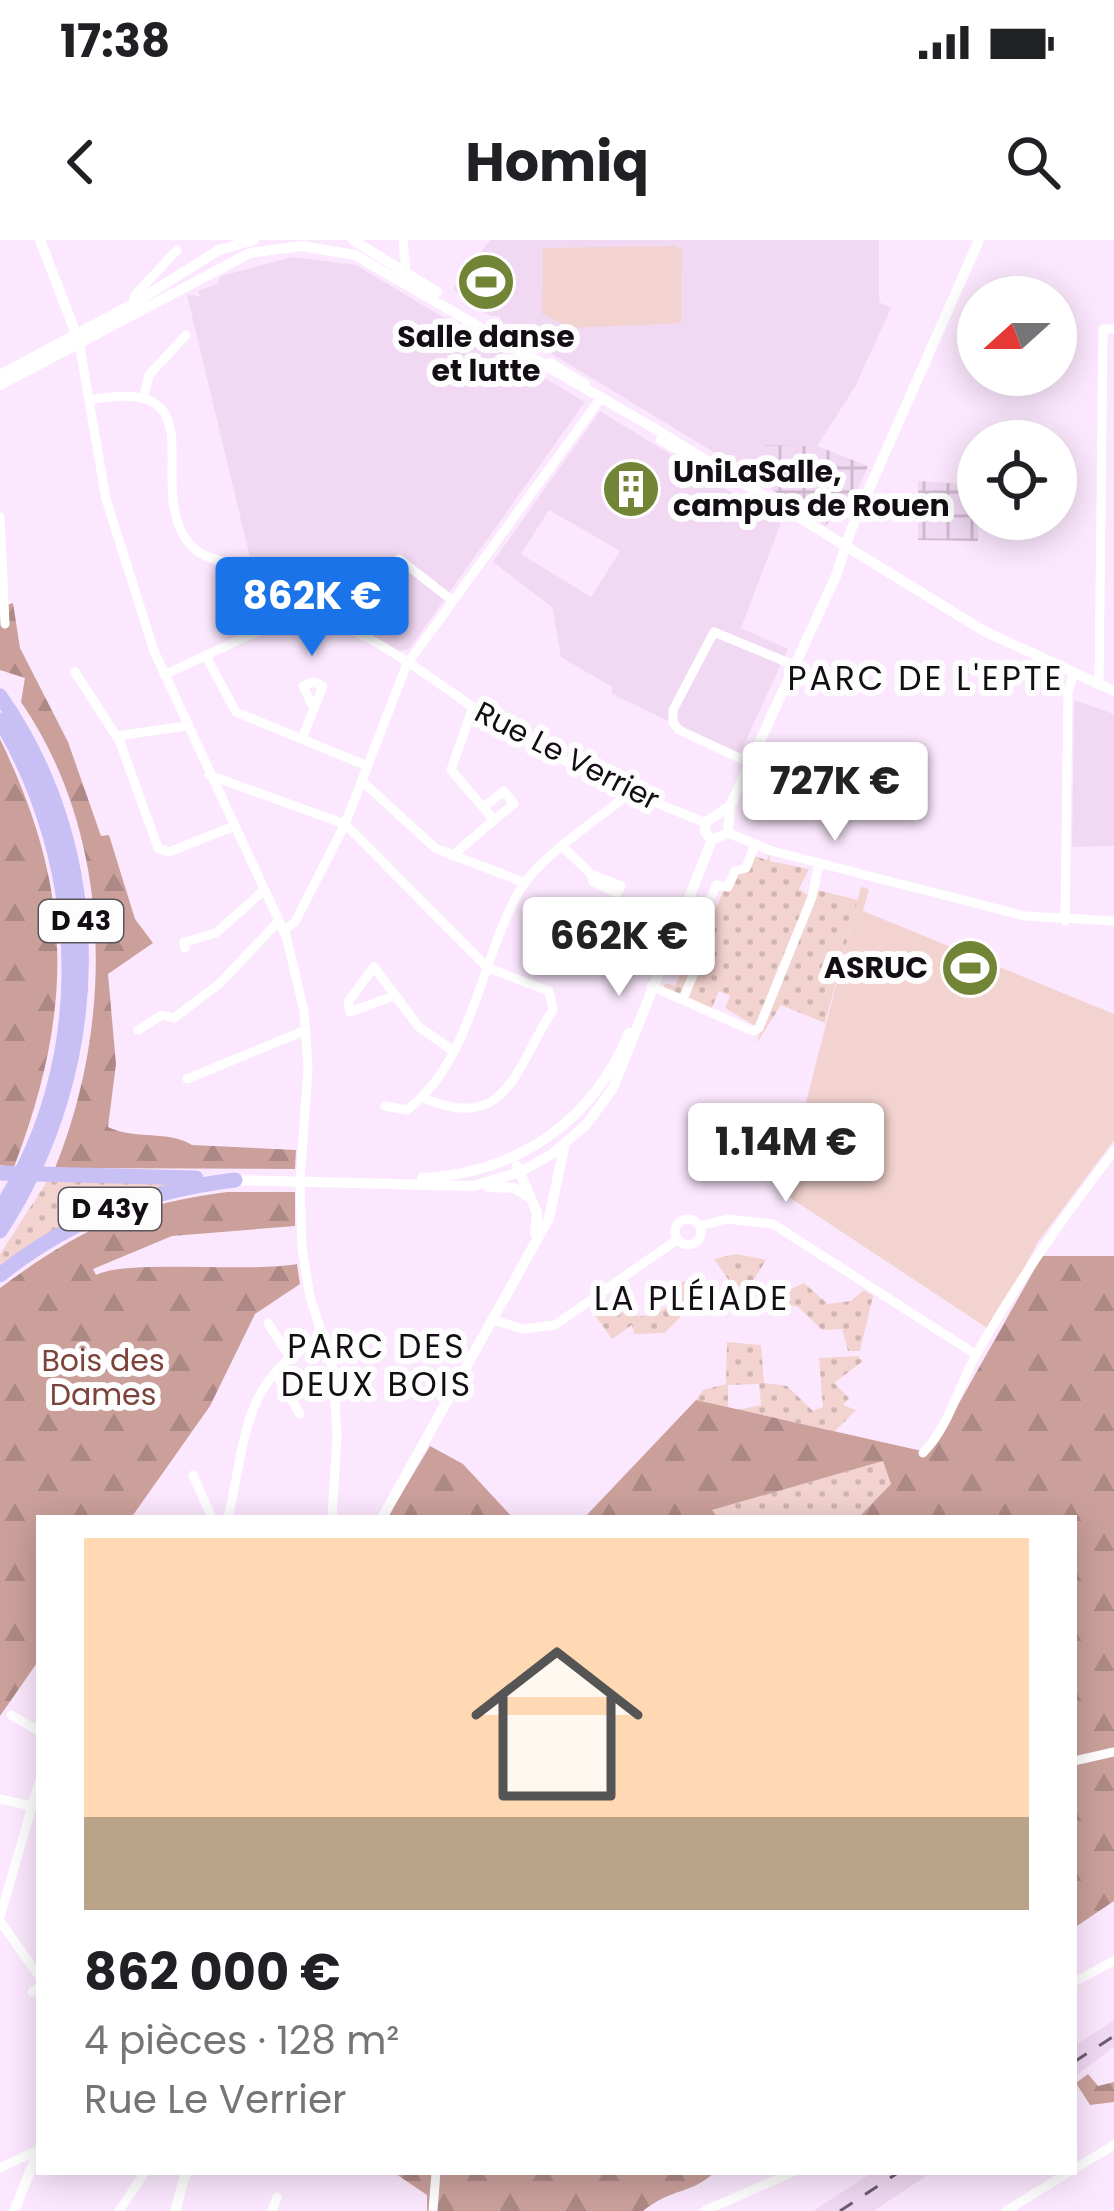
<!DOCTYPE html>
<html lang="fr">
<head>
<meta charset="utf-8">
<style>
  :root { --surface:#fff; --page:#f2f2f2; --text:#202124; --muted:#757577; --line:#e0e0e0; --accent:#1a73e8 }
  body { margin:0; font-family:Poppins,sans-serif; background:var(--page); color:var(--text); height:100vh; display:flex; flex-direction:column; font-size:45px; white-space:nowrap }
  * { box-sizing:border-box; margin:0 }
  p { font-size:39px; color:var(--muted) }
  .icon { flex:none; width:66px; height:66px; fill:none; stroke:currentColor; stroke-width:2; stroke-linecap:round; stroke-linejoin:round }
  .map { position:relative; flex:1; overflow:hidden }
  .side { position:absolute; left:36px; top:1275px; width:1041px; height:660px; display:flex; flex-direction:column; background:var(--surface); border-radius:0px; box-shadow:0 6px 30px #0003 }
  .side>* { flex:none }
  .needle { width:78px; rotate:249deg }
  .controls { position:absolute; left:957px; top:36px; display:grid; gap:24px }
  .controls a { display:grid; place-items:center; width:120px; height:120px; border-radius:50%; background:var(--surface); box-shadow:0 6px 30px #0003; font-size:60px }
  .price { position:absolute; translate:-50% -102px; padding:0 27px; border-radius:12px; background:#fff; color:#222; font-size:39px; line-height:78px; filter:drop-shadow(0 3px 6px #0008) }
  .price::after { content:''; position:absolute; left:50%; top:72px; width:36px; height:27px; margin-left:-18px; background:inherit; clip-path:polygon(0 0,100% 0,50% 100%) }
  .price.selected { background:var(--accent); color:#fff }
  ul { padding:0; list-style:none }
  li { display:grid; align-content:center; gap:24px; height:636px; padding:0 48px }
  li+li { border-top:3px solid var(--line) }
  li span { display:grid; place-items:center; height:372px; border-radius:0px; color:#555 }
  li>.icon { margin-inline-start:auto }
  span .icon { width:216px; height:216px; fill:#fffc; stroke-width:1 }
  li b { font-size:51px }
  .status { display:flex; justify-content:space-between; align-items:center; height:84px; padding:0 60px; background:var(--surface); direction:ltr }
  .status svg { height:33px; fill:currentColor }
  header { display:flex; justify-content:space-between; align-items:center; height:156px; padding:0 48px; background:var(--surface); font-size:54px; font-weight:700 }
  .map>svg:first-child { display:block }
</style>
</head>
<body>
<div class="status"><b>17:38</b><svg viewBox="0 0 49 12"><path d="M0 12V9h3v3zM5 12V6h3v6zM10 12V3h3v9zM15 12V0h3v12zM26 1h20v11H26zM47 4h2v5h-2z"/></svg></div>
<header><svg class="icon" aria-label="back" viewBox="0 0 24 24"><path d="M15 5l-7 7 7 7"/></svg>Homiq<svg class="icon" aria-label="search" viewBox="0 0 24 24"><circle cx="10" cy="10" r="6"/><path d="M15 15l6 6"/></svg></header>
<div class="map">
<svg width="1114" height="1971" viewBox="0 0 1114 1971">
  <defs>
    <pattern id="industrial-grid" width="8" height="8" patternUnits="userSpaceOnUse" patternTransform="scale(3)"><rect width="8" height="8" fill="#f1d9f3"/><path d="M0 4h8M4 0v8" fill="none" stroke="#ceb9cf"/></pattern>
    <pattern id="green-dots" width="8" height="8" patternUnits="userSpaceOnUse" patternTransform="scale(3)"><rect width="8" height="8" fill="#f3d3cf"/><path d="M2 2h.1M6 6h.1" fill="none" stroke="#cfb4b1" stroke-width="1.8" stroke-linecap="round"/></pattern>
    <pattern id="forest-firs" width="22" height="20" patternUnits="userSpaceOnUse" patternTransform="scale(3)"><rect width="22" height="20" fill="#cba09b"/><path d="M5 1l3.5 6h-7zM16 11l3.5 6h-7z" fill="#ad8985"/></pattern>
  </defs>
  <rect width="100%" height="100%" fill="#fce8fe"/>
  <path fill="#f1d9f3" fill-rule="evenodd" d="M 490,0 L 879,0 L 879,62 L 891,68 L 855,147 L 817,206 L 765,205 L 748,233 L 501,83 L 500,76 L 491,76 L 461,57 L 453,49 Z
    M 292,17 L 356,25 L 585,162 L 409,409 L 398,411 L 288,362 L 253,330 L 187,55 L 200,56 L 198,51 L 217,44 L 221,36 Z
    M 600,171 L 781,283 L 741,388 L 788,409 L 739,515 L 612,454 L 612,447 L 561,417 L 552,367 L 493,322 ZM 549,270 L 620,311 L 591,357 L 521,314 Z
    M 1074,460 L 1114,474 L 1114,606 L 1072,607 Z
    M 1114,1780 L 1114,1807 L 1074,1837 L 1074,1806 Z
    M 873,1932 L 932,1932 L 874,1971 L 813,1971 Z"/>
  <path fill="url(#industrial-grid)" d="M 765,205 L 817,206 L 868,226 L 844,281 L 832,276 L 826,286 L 748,233 Z
    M 918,241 L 978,245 L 978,301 L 918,300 Z"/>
  <path fill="url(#green-dots)" d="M 770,613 L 770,621 L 809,629 L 799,649 L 809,656 L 813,649 L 858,660 L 825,783 L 781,765 L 756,804 L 802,674 L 755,786 L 725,768 L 730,756 L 719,751 L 710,772 L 661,750 L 666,743 L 675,746 L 682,730 L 673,726 L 688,730 L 703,699 L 688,692 L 692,680 L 709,685 L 724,649 L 751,615 L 767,620 Z
    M 48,940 L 191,942 L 152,952 L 0,1033 L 0,1014 Z
    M 736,1014 L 766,1020 L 750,1046 L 733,1046 L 714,1019 Z
    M 682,1041 L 699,1045 L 701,1071 L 686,1071 L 665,1093 L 634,1094 L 632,1085 L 612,1099 L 591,1070 L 605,1061 C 633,1086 672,1080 682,1041 Z
    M 804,1043 L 828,1064 L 851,1061 L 864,1050 L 873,1056 L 860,1111 L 848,1111 L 842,1089 L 822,1090 L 797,1066 L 785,1066 L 787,1051 Z
    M 727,1102 L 761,1105 L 764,1143 L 787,1146 L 813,1171 L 823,1167 L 819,1118 L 858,1116 L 863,1121 L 834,1143 L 849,1158 L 843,1165 L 856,1170 L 835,1191 L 737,1170 L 761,1165 L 759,1144 L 728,1145 L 728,1168 L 696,1160 L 703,1150 L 726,1144 Z
    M 883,1221 L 891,1244 L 858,1278 L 718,1278 L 711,1270 Z"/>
  <path fill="url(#forest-firs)" d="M 13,363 L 20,408 L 68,502 L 101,596 L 109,595 L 135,679 L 153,703 L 108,734 L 116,824 L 108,887 C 135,900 169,890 192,905 L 296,910 L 295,929 L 55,928 C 115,780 113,596 21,462 L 25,438 L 0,430 L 0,367 Z
    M 0,499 C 74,652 74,769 14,927 L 0,925 Z
    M 227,952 L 295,952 L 295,986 L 172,996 L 93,1029 L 96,1035 C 126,1019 248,1033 297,1024 L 300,1044 L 255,1074 L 210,1166 L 131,1278 L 39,1278 L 39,1420 L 0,1476 L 0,1048 C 77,991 131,964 227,952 Z
    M 1042,1016 L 1114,1016 L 1114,1661 L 1074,1688 L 1074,1278 L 858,1278 L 891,1244 L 883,1221 L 712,1270 L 718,1278 L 584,1278 L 696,1160 L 922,1211 L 954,1172 Z
    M 430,1206 L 463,1224 L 513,1278 L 387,1278 Z
    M 1088,1834 L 1098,1846 L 1114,1842 L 1114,1862 L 1090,1865 L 1076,1843 Z
    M 393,1932 L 715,1932 C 690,1955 673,1947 643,1971 L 427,1971 L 427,1955 Z"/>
  <path fill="#f3d3cf" d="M 673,6 L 682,9 L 681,83 L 571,88 L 542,74 L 543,8 Z
    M 861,647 L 869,649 L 863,671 L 1114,774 L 1114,900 L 1038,1002 L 990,1090 L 783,953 Z"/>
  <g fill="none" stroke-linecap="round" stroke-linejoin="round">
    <path stroke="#fff" stroke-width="9" d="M 403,0 L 406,33
      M 133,64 L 135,55 L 177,10
      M 79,102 L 106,259 L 154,411 L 286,696 L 304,771 L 308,827 L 300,942 L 302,1008 L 310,1057 L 333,1129 L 337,1196 L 332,1278
      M 144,156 L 149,135 L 186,95
      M 90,160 C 223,134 142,246 189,303 C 204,321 220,318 239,327 C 253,333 276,360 285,373 C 356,371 445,452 504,488 C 567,526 638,556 706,583
      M 0,277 L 5,384
      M 399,319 L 453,361
      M 206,416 L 236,472 L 367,526
      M 75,432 L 120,502 L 158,608 L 169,612 L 232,587
      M 164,435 L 275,383 L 285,373
      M 1099,445 L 1103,89 L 1114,89
      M 117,496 L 186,486
      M 302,498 L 323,446 L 313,442 L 303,446 L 314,469
      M 750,523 L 679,490 L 673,482 L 673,470 L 714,392 L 794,425
      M 209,535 L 345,584 L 488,728 L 549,751 L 553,770 C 517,823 508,896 424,858
      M 362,541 L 435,608 L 525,643
      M 484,567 L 504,551 L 514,564 L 494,580
      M 728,593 L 772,611 L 1025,676 L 1114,681
      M 564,608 L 591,634
      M 452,616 L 494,580 L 451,530 L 473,467
      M 591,634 L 621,646 L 617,653 L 593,642 Z
      M 1065,681 L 1068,454 L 1073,434
      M 701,682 L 716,645 L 728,647 L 735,631 L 746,628 L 755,605
      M 283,691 L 295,682 L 345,584 L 407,424 L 601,158
      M 185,708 L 184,702 L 216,693 L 262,652
      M 651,746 L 753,791 L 759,788 L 812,657 L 819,623
      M 394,756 L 350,772 L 348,762 L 374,727 L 418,786 L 453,811
      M 683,759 L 696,728 L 684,723 L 696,694
      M 138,790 L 162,775 L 174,778 L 219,744 L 277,683
      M 187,839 L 306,790
      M 385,866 L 407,870 C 473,820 480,719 520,650 C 540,616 600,578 631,552
      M675 992a13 13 0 1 1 26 0a13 13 0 1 1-26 0Z
      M 700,986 L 727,979 L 773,984 L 975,1114
      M 493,1080 L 523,1089 L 555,1085 L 678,999
      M 268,1083 L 289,1116
      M 275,1133 L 300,1174
      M 923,1213 C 950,1185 957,1149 975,1117 C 1014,1046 1064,976 1114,911
      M 193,1235 L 212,1278
      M 228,1278 C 246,1203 241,1135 323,1098
      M 11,1475 L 39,1491
      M 1074,1521 L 1114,1512
      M 0,1559 L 31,1566
      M 0,1677 L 39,1542
      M 0,1681 L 39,1736
      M 1074,1742 L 1114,1721
      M 32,1752 L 39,1747
      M 0,1928 L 34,1912
      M 1074,1929 L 1114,1905
      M 119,1971 L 145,1932
      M 272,1971 L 277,1957
      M 433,1971 L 436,1932
      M 704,1971 L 793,1932
      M 1006,1971 L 1069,1932"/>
    <path stroke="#fff" stroke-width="10" d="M 40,0 L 78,99
      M 353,0 L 437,52
      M 550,123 L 585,144
      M 0,135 L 133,64 L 219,10 L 254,0
      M 0,145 L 250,13 L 301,6 L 355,15 L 652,187 L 984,391 L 1114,451
      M 661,200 L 707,226
      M 712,600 L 728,593 L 730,566 L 836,336 L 851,290 L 979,0
      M 712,600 L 705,592 L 706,582 L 729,567
      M 517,926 L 537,973 L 535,993
      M 422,938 C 518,933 593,881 629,793
      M 235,940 L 473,946 L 520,932 L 552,914 L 586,885 L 613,848 L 712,600
      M 488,947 L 514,948 L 527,956
      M 382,1278 L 549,978 L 564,908
      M 14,1971 L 39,1909
      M 175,1971 L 186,1932"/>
    <path stroke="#c8bff4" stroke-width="15" d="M 0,456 C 112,617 105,829 0,991
      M 0,480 C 88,627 96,822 0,969
      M 0,933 L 196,938
      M 0,1035 C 71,978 146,951 235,940"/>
    <path stroke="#695e6b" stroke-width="3" stroke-dasharray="15 15" stroke-linecap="butt" d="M 1074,1822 L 1114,1796
      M 840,1971 L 899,1932"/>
  </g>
  <defs>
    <g id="stadium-disc" transform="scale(3)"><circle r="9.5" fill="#728536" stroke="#fdfdfd"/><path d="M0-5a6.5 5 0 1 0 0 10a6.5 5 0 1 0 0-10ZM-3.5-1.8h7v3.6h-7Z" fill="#fff"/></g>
    <g id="building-disc" transform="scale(3)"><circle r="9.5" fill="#728536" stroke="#fdfdfd"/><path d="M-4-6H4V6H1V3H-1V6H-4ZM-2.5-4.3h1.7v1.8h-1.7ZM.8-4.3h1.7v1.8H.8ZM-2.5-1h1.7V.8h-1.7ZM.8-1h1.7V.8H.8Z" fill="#fff"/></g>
  </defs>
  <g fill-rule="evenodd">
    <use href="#stadium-disc" x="486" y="42"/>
    <use href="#building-disc" x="631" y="249"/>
    <use href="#stadium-disc" x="970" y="728"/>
  </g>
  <g text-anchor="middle" stroke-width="12" stroke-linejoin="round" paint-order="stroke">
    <g fill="#fdfdfd" stroke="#59555a" stroke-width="3">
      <rect x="39" y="660" width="84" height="42" rx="9"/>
      <rect x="59" y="948" width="102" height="42" rx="9"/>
    </g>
    <g font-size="27" font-weight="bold" fill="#130d14">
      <text x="81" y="690">D 43</text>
      <text x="110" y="978">D 43y</text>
    </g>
    <g font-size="30" font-weight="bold" fill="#130d14" stroke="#fdfdfd">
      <text x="486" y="107">Salle danse<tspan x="486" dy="34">et lutte</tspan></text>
      <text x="673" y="242" text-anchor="start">UniLaSalle,<tspan x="673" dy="34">campus de Rouen</tspan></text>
      <text x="928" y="738" text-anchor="end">ASRUC</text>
    </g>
    <g font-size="30" fill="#130d14" stroke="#fdfdfd">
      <text transform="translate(567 516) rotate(27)" y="10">Rue Le Verrier</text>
    </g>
    <g font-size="30" fill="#7c423c" stroke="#fdfdfd">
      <text x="103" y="1131">Bois des<tspan x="103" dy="34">Dames</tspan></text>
    </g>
    <g font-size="33" letter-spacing="3" fill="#130d14" stroke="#fdfdfd">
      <text x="926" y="450">PARC DE L'EPTE</text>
      <text x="692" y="1070">LA PLÉIADE</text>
      <text x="377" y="1118">PARC DES<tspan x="377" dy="38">DEUX BOIS</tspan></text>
    </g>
  </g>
</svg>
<div class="controls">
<a><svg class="needle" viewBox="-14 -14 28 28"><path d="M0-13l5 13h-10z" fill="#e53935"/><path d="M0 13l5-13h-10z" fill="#757577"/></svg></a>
<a><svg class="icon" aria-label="locate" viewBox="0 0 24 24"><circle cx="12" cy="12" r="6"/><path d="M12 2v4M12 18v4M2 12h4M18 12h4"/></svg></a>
</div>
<b class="price selected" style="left:312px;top:419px">862K €</b>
<b class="price" style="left:835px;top:604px">727K €</b>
<b class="price" style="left:619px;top:759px">662K €</b>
<b class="price" style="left:786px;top:965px">1.14M €</b>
<section class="side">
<ul>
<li><span style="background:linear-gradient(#ffd9b3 75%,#b9a48a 0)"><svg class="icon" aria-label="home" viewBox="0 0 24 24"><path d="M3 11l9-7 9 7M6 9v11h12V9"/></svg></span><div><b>862 000 €</b><p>4 pièces · 128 m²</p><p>Rue Le Verrier</p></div></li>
</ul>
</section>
</div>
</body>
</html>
